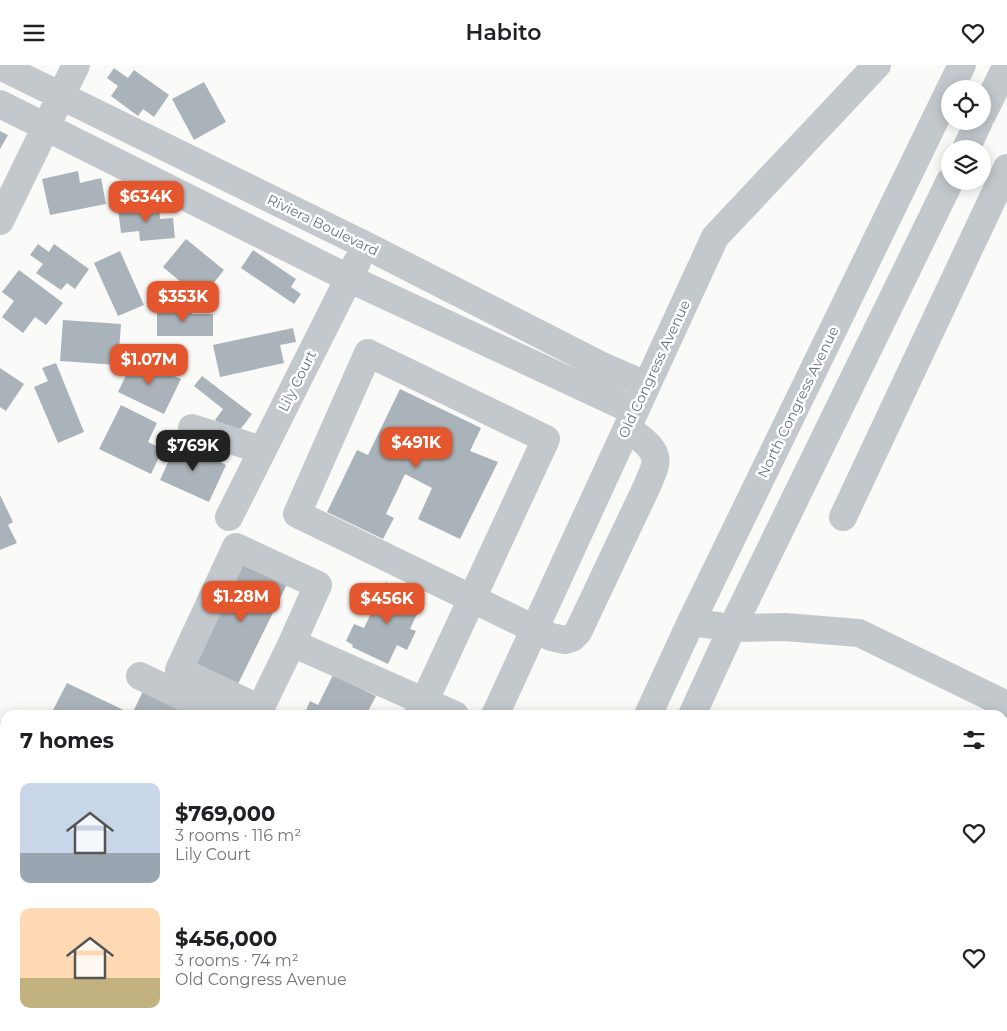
<!DOCTYPE html>
<html lang="en">
<head>
<meta charset="utf-8">
<style>
  :root { --surface:#fff; --page:#f6f6f6; --text:#202124; --muted:#757577; --accent:#e4572e }
  body { margin:0; font-family:Montserrat,sans-serif; background:var(--page); color:var(--text); height:100vh; display:flex; flex-direction:column; font-size:19px; white-space:nowrap }
  * { box-sizing:border-box; margin:0 }
  p { font-size:16px; color:var(--muted) }
  .icon { flex:none; width:28px; height:28px; fill:none; stroke:currentColor; stroke-width:2; stroke-linecap:round; stroke-linejoin:round }
  .map { position:relative; flex:1; overflow:hidden }
  .side { position:absolute; left:0px; top:645px; width:1008px; height:321px; display:flex; flex-direction:column; background:var(--surface); border-radius:15px 15px 0 0; box-shadow:0 2px 12px #0003 }
  .side>* { flex:none }
  .buttons { position:absolute; left:941px; top:15px; display:grid; gap:10px }
  .buttons a { display:grid; place-items:center; width:50px; height:50px; border-radius:50%; background:var(--surface); box-shadow:0 2px 12px #0003; font-size:25px }
  .price { position:absolute; translate:-50% -42px; padding:0 11px; border-radius:10px; background:var(--accent); color:#fff; font-size:16px; line-height:32px; filter:drop-shadow(0 1px 2px #0008) }
  .price::after { content:''; position:absolute; left:50%; top:30px; width:15px; height:11px; margin-left:-8px; background:inherit; clip-path:polygon(0 0,100% 0,50% 100%) }
  .price.current { background:#222; color:#fff }
  ul { padding:0; list-style:none }
  li { display:flex; align-items:center; gap:15px; height:125px; padding:0 20px }
  li span { display:grid; place-items:center; flex:none; width:140px; height:100px; border-radius:10px; color:#555 }
  li>.icon { margin-inline-start:auto }
  span .icon { width:60px; height:60px; fill:#fffc; stroke-width:1 }
  li b { font-size:21px }
  h2 { display:flex; justify-content:space-between; align-items:center; height:60px; padding:0 20px; font-size:21px }
  header { display:flex; justify-content:space-between; align-items:center; height:65px; padding:0 20px; background:var(--surface); font-size:22px; font-weight:600 }
  .map>svg:first-child { display:block }
</style>
</head>
<body>
<header><svg class="icon" aria-label="menu" viewBox="0 0 24 24"><path d="M4 6h16M4 12h16M4 18h16"/></svg>Habito<svg class="icon" aria-label="heart" viewBox="0 0 24 24"><path d="M12 20l-8-8c-3-5 5-10 8-4 3-6 11-1 8 4z"/></svg></header>
<div class="map">
<svg width="1007" height="966" viewBox="0 0 1007 966">
  <rect width="100%" height="100%" fill="#fafaf8"/>
  <path fill="#aab3b9" d="M 114,3 L 128,13 L 134,5 L 169,30 L 154,52 L 143,44 L 138,51 L 111,31 L 118,21 L 107,13 Z
    M 204,17 L 226,57 L 194,75 L 172,34 Z
    M 0,66 L 8,70 L 0,84 Z
    M 78,106 L 80,118 L 101,113 L 106,139 L 50,150 L 42,114 Z
    M 159,140 L 160,154 L 173,153 L 175,173 L 140,176 L 139,166 L 121,168 L 118,144 Z
    M 186,174 L 224,205 L 201,234 L 163,202 Z
    M 38,179 L 49,187 L 54,179 L 89,204 L 75,224 L 67,218 L 61,225 L 36,208 L 43,199 L 30,190 Z
    M 253,185 L 296,214 L 291,222 L 301,229 L 294,239 L 241,203 Z
    M 120,186 L 144,240 L 118,251 L 94,198 Z
    M 19,205 L 63,238 L 46,260 L 35,252 L 23,268 L 2,252 L 14,236 L 2,227 Z
    M 157,242 L 192,242 L 192,249 L 213,249 L 213,271 L 157,271 Z
    M 63,255 L 121,259 L 118,300 L 60,296 Z
    M 293,263 L 296,277 L 280,280 L 284,298 L 220,312 L 213,280 Z
    M 134,293 L 181,314 L 164,349 L 118,327 Z
    M 56,298 L 84,367 L 58,378 L 34,322 L 48,316 L 42,303 Z
    M 0,303 L 24,319 L 6,346 L 0,342 Z
    M 202,311 L 252,349 L 236,370 L 215,355 L 223,344 L 194,321 Z
    M 400,324 L 481,363 L 470,386 L 498,397 L 460,474 L 418,454 L 432,423 L 405,409 L 386,449 L 394,453 L 383,474 L 327,447 L 357,385 L 368,390 Z
    M 121,340 L 157,358 L 148,377 L 163,384 L 151,409 L 99,384 Z
    M 177,377 L 226,400 L 209,437 L 160,415 Z
    M 0,430 L 13,457 L 8,460 L 17,478 L 0,485 Z
    M 246,494 L 289,515 L 236,623 L 194,603 Z
    M 386,517 L 423,536 L 410,564 L 416,566 L 407,585 L 397,580 L 388,599 L 352,582 L 353,580 L 346,576 L 354,559 L 364,563 Z
    M 333,610 L 376,631 L 366,650 L 304,650 L 310,636 L 318,640 Z
    M 67,618 L 132,649 L 144,624 L 196,650 L 53,650 L 51,649 Z
    M 5,732 L 5,782 L 0,779 L 0,743 Z
    M 5,863 L 5,900 L 0,897 L 0,874 Z
    M 133,961 L 160,961 L 158,966 L 139,966 L 132,963 Z
    M 174,961 L 196,961 L 194,966 L 172,966 Z
    M 214,961 L 229,961 L 227,966 L 211,966 Z"/>
  <g fill="none" stroke-linecap="round" stroke-linejoin="round">
    <path stroke="#c3c8cc" stroke-width="28" d="M 0,1 L 365,180 L 600,300 L 646,320
      M 950,24 L 962,0
      M 0,39 L 348,213 L 634,346
      M 982,50 L 1007,0
      M 966,84 L 979,56
      M 0,156 L 76,0
      M 192,363 L 262,385
      M 229,452 L 357,197
      M 843,452 L 1007,103
      M 236,482 L 318,520 L 292,578 L 260,644 L 179,605 Z
      M 691,557 L 732,563 L 785,562 L 859,568 L 1007,640
      M 292,578 L 455,650
      M 140,611 L 220,650
      M 418,650 L 546,374 L 368,288 L 297,449 L 551,572 L 565,575 L 572,573 L 578,567 L 648,419 C 650,413 654,406 655,400 C 659,383 638,372 627,363
      M 495,650 L 715,172 L 877,0
      M 648,650 L 691,557 L 950,24
      M 692,650 L 732,563 L 950,116
      M 5,669 L 0,679 L 5,681
      M 0,808 L 5,810
      M 309,961 L 319,966
      M 362,966 L 363,961
      M 511,966 L 513,961
      M 554,966 L 556,961"/>
  </g>
  <g text-anchor="middle" stroke-width="5" stroke-linejoin="round" paint-order="stroke">
    <g font-size="14" fill="#657683" stroke="#fff">
      <text transform="translate(323 160) rotate(26)" y="5">Riviera Boulevard</text>
      <text transform="translate(654 304) rotate(-65)" y="5">Old Congress Avenue</text>
      <text transform="translate(297 316) rotate(-63)" y="5">Lily Court</text>
      <text transform="translate(798 337) rotate(-64)" y="5">North Congress Avenue</text>
    </g>
  </g>
</svg>
<div class="buttons">
<a><svg class="icon" aria-label="locate" viewBox="0 0 24 24"><circle cx="12" cy="12" r="6"/><path d="M12 2v4M12 18v4M2 12h4M18 12h4"/></svg></a>
<a><svg class="icon" aria-label="layers" viewBox="0 0 24 24"><path d="M12 4l9 5-9 5-9-5zM3 14l9 5 9-5"/></svg></a>
</div>
<b class="price" style="left:146px;top:158px">$634K</b>
<b class="price" style="left:183px;top:258px">$353K</b>
<b class="price" style="left:149px;top:321px">$1.07M</b>
<b class="price" style="left:416px;top:404px">$491K</b>
<b class="price current" style="left:193px;top:407px">$769K</b>
<b class="price" style="left:241px;top:558px">$1.28M</b>
<b class="price" style="left:387px;top:560px">$456K</b>
<section class="side">
<h2>7 homes<svg class="icon" aria-label="filters" viewBox="0 0 24 24"><path d="M4 7h16M4 17h16"/><circle cx="9" cy="7" r="2"/><circle cx="15" cy="17" r="2"/></svg></h2>
<ul>
<li><span style="background:linear-gradient(#c9d6e8 70%,#9aa5b1 0)"><svg class="icon" aria-label="home" viewBox="0 0 24 24"><path d="M3 11l9-7 9 7M6 9v11h12V9"/></svg></span><div><b>$769,000</b><p>3 rooms · 116 m²</p><p>Lily Court</p></div><svg class="icon" aria-label="heart" viewBox="0 0 24 24"><path d="M12 20l-8-8c-3-5 5-10 8-4 3-6 11-1 8 4z"/></svg></li>
<li><span style="background:linear-gradient(#ffd9b3 70%,#c2b280 0)"><svg class="icon" aria-label="home" viewBox="0 0 24 24"><path d="M3 11l9-7 9 7M6 9v11h12V9"/></svg></span><div><b>$456,000</b><p>3 rooms · 74 m²</p><p>Old Congress Avenue</p></div><svg class="icon" aria-label="heart" viewBox="0 0 24 24"><path d="M12 20l-8-8c-3-5 5-10 8-4 3-6 11-1 8 4z"/></svg></li>
</ul>
</section>
</div>
</body>
</html>
